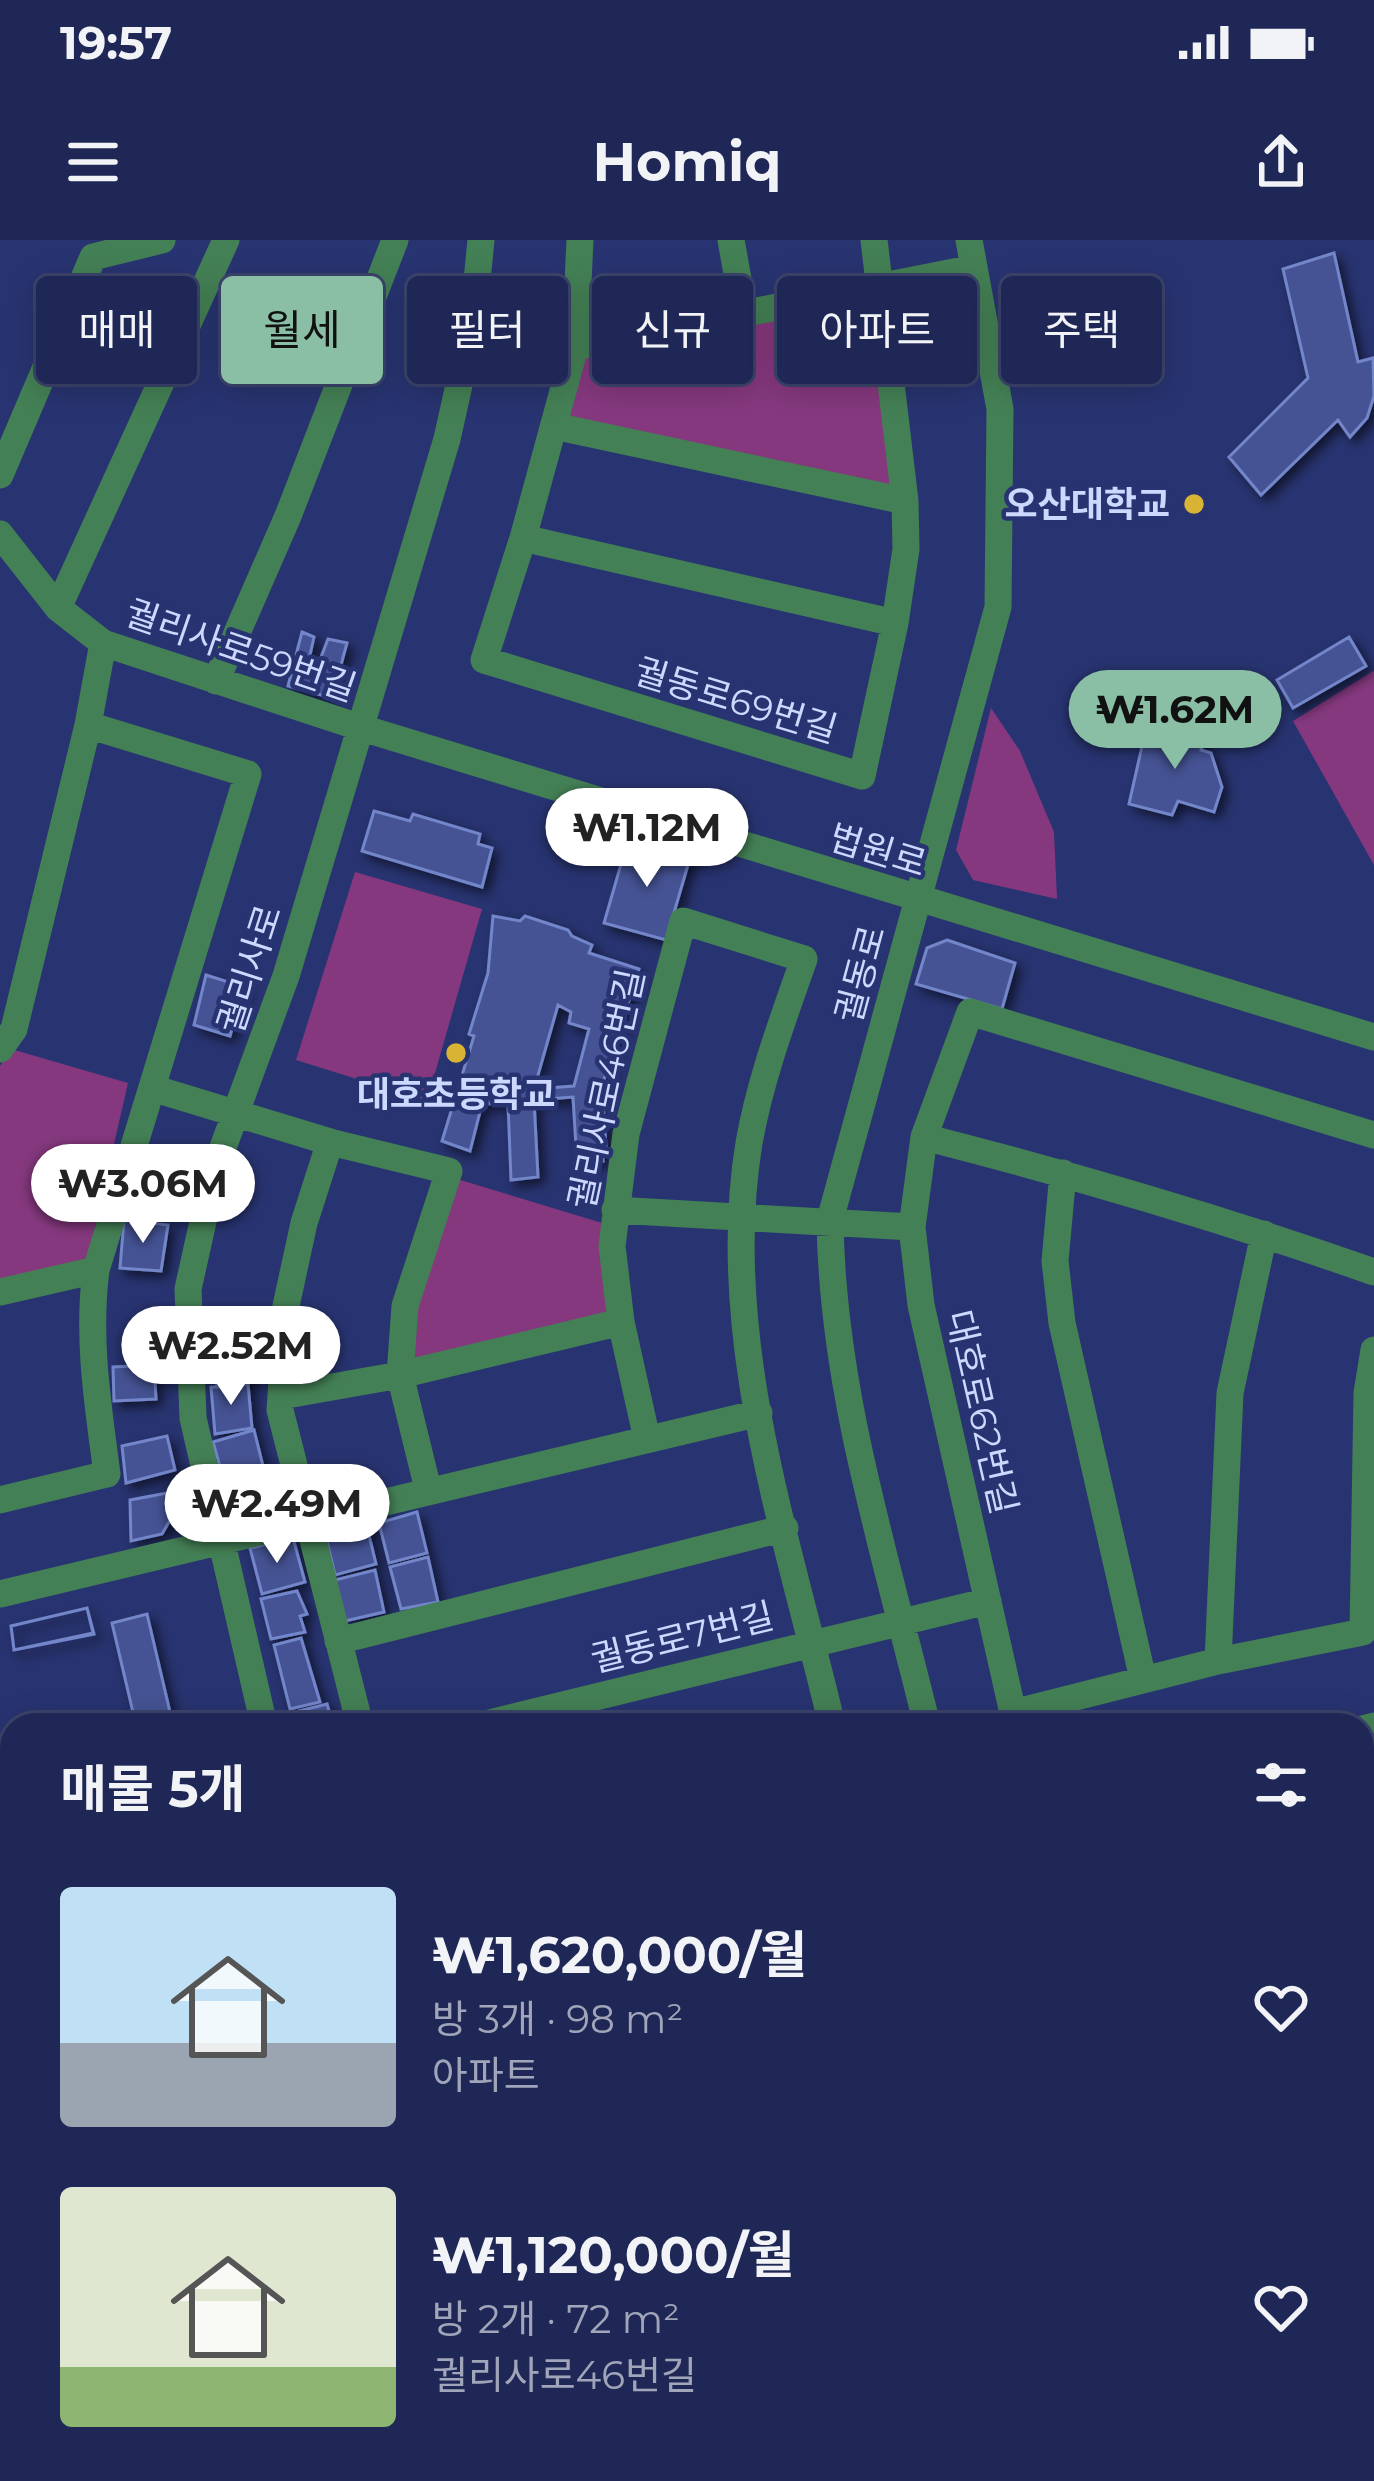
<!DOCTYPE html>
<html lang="ko">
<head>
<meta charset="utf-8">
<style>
  :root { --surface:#1e2755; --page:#262f5b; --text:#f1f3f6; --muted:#a1a5b9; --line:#3c446c; --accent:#8abfa5 }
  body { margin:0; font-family:Montserrat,"Noto Sans KR",sans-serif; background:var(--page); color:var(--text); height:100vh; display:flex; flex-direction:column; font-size:45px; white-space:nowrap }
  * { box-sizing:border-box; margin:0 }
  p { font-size:39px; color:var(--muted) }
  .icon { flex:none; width:66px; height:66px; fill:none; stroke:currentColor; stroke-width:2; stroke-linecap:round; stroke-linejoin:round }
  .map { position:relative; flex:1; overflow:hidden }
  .sheet { position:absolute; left:0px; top:1473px; width:1374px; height:768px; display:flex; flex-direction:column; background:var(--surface); border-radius:36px 36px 0 0; box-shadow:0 6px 30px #0003,0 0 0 3px var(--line) }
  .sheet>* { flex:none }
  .top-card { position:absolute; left:36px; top:36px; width:1302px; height:108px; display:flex; gap:24px }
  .price { position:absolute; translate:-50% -102px; padding:0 27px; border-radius:42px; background:#fff; color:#222; font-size:39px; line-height:78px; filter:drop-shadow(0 3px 6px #0008) }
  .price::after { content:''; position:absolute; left:50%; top:72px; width:36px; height:27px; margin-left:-18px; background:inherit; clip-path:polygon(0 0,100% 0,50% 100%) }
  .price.active { background:var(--accent); color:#111 }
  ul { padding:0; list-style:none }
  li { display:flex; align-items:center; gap:36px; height:300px; padding:0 60px }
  li span { display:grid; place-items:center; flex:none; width:336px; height:240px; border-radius:12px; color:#555 }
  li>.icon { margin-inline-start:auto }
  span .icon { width:144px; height:144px; fill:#fffc; stroke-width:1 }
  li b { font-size:51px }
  h2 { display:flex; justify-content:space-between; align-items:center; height:144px; padding:0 60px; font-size:51px }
  .pill { padding:0 42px; border-radius:12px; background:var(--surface); box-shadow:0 6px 30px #0003,0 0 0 3px var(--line); font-size:42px; line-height:108px }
  .pill.active { background:var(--accent); color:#111 }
  .status { display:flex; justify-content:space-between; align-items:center; height:84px; padding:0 60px; background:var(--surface); direction:ltr }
  .status svg { height:33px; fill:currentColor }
  header { display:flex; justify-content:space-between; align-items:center; height:156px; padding:0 60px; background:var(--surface); font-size:54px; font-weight:700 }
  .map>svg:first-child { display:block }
</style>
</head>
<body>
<div class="status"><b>19:57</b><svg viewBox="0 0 49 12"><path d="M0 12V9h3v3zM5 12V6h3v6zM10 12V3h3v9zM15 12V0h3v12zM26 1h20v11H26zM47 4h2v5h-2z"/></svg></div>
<header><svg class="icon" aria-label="menu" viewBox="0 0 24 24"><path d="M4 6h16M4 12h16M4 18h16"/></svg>Homiq<svg class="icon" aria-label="share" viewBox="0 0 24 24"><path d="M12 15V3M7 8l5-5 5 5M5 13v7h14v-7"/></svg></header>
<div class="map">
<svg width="1374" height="2241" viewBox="0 0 1374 2241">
  <defs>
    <filter id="shadow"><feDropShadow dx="5.5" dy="5.5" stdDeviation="6" flood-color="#0009"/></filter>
  </defs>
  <rect width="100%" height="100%" fill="#283471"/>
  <path fill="#85387e" d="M 862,57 L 872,64 L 896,240 L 886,250 L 569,182 L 576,121 L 583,113 Z
    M 1373,431 L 1374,432 L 1374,625 L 1293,481 Z
    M 991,468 L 1020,511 L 1054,592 L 1057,659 L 973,640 L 956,610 Z
    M 355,632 L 482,669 L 427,861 L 296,820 Z
    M 11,809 L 128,843 L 88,1017 L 82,1024 L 0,1043 L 0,826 Z
    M 454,938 L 602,983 L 610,1072 L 412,1126 L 411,1065 Z"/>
  <path fill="#445394" stroke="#7386ca" stroke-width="3" fill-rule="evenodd" filter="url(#shadow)" d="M 1334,13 L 1358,122 L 1373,118 L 1374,156 L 1367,178 L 1350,197 L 1338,180 L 1261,255 L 1229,217 L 1308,138 L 1283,29 Z
    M 302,392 L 314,397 L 310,415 L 320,420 L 328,399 L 347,403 L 332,458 L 288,446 Z
    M 1349,397 L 1366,426 L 1293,468 L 1277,440 Z
    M 1147,484 L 1205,497 L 1201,510 L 1211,513 L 1222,547 L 1214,572 L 1178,561 L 1172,575 L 1129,564 Z
    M 374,571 L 410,581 L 413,574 L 480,594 L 478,604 L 492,608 L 482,647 L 362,611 Z
    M 628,600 L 690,618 L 666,700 L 604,683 Z
    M 493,676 L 520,681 L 525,676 L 568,690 L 572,696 L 592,705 L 589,713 L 639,729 L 602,846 L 606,906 L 602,906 L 603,921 L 577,923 L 573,857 L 534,860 L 538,937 L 511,940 L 508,863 L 482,864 L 470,911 L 442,901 L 474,796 L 469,794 L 488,733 ZM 558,765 L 571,772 L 569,783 L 589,789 L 574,846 L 534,849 Z
    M 947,700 L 1015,723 L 1002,769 L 916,744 L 927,708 Z
    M 206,735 L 244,747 L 230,796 L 194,785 Z
    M 124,980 L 168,985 L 161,1031 L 120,1028 Z
    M 247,1106 L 249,1118 L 244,1119 L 251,1142 L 217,1147 L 216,1138 L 211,1138 L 210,1109 Z
    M 154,1125 L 156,1159 L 114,1161 L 113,1127 Z
    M 248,1144 L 252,1188 L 215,1194 L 211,1147 Z
    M 254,1190 L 275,1274 L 236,1283 L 213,1202 Z
    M 167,1196 L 175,1230 L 126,1243 L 122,1206 Z
    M 178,1251 L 182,1260 L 162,1294 L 131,1301 L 130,1260 Z
    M 417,1272 L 427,1313 L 389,1323 L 379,1283 Z
    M 366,1283 L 376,1324 L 335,1335 L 325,1293 Z
    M 293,1298 L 305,1342 L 262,1354 L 250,1308 Z
    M 428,1317 L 438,1362 L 401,1369 L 390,1327 Z
    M 375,1330 L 384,1372 L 345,1381 L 335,1340 Z
    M 297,1351 L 307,1374 L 300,1376 L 305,1392 L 271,1399 L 261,1359 Z
    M 87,1368 L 93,1393 L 14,1410 L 11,1386 Z
    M 87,1368 L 94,1394 L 14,1410 L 11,1386 Z
    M 147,1374 L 173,1485 L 136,1485 L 112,1383 Z
    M 301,1398 L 320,1462 L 290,1469 L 274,1405 Z
    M 327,1464 L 333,1485 L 294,1485 L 291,1473 Z
    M 1374,1665 L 1374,1697 L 1365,1699 L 1362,1668 Z
    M 0,1669 L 12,1719 L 12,1770 L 0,1773 Z
    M 1374,1742 L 1374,1784 L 1362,1788 L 1362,1745 Z
    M 3,1862 L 12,1897 L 12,1926 L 0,1929 L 0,1863 Z"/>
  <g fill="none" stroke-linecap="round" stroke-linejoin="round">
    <path stroke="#448055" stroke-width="27" d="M 580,0 L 575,107 L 523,298 L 484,420 L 862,536 L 895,383 L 906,309 L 905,261 L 874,0
      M 731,0 L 744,73
      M 575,107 L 974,28
      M 554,186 L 905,261
      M 0,235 L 93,17 L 162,0
      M 0,294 L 58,368 L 103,403 L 362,488 L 1374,797
      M 523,298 L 895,383
      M 58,368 L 226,0
      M 216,441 L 288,276 L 395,0
      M 88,485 L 248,534 L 96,1030
      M 0,809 L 14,789 L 88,485 L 103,403
      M 152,848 L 330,902 L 304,983 L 286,1066 L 281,1156 L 400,1135 L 621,1082 L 612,1006 L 626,894 L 683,681 L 804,719 C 783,779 760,840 749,903 C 717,1097 788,1298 832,1485
      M 1374,895 L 970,772 L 924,897 L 912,987 L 921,1065 L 1013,1473 L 1218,1421 L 1363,1392 L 1367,1153 L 1374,1110
      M 924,897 C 1076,936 1226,980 1374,1032
      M 330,902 L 449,931 L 405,1066 L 400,1135 L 428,1249
      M 1063,933 L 1055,1021 L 1062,1083 L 1143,1439
      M 615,970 L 912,987
      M 0,1052 L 96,1030 C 87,1099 98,1165 107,1234 L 0,1260
      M 621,1082 L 647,1199
      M 281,1156 L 280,1170 L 360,1485
      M 0,1354 L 759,1173
      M 338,1401 L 785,1288
      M 1218,1421 L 1230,1153 L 1264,994
      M 264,1485 L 193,1178 L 188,1049 L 214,932 L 286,736 L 447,199 L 473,82 L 481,0
      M 481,1485 L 988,1361
      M 927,1485 C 887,1319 832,1152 830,980 L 998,367 L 1000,169 L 969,0
      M 1362,1489 L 1374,1486
      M 1362,1616 L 1374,1613
      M 1362,1722 L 1374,1719
      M 0,1830 L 12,1827
      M 1362,1880 L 1374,1877
      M 1362,1916 L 1374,1913
      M 0,1949 L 12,1945
      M 0,2059 L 12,2056
      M 0,2223 L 12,2220
      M 445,2229 L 448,2241
      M 54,2241 L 100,2229"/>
  </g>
  <g fill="#d9b334" stroke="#283471" stroke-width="4.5">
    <circle cx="1194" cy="264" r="12"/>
    <circle cx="456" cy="813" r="12"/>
  </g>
  <g text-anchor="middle" stroke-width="9" stroke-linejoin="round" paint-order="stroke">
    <g font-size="36" font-weight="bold" fill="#ccd8fd" stroke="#283471" text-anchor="end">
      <text x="1170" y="277">오산대학교</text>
      <text x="456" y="867" text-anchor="middle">대호초등학교</text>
    </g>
    <g font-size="36" fill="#ccd8fd" stroke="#283471">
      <text transform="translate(241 410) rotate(19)" y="13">궐리사로59번길</text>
      <text transform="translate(736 460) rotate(17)" y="13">궐동로69번길</text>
      <text transform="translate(878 610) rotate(17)" y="13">법원로</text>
      <text transform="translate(249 729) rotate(-72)" y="13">궐리사로</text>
      <text transform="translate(860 734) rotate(-75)" y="13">궐동로</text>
      <text transform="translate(606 849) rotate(-78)" y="13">궐리사로46번길</text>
      <text transform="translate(982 1172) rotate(77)" y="13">대호로62번길</text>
      <text transform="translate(682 1397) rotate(-14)" y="13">궐동로7번길</text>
    </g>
  </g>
</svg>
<b class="price active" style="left:1175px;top:532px">₩1.62M</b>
<b class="price" style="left:647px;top:650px">₩1.12M</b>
<b class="price" style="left:143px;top:1006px">₩3.06M</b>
<b class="price" style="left:231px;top:1168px">₩2.52M</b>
<b class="price" style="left:277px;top:1326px">₩2.49M</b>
<div class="top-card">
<a class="pill">매매</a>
<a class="pill active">월세</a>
<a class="pill">필터</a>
<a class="pill">신규</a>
<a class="pill">아파트</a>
<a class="pill">주택</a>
</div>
<section class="sheet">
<h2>매물 5개<svg class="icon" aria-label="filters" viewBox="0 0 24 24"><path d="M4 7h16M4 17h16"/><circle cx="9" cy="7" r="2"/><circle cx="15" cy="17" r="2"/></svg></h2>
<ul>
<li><span style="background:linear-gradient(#bfe0f5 65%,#9aa5b1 0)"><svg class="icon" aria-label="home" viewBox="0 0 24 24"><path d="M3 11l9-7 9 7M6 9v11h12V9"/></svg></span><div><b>₩1,620,000/월</b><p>방 3개 · 98 m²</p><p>아파트</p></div><svg class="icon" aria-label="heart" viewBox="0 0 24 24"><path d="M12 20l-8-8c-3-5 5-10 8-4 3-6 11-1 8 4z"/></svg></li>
<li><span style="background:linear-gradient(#dfe7d0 75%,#8fb573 0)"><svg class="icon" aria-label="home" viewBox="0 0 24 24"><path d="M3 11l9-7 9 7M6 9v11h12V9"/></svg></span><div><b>₩1,120,000/월</b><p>방 2개 · 72 m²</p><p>궐리사로46번길</p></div><svg class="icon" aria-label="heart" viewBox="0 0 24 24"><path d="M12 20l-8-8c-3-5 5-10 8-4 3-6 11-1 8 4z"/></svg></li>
</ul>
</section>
</div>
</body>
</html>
